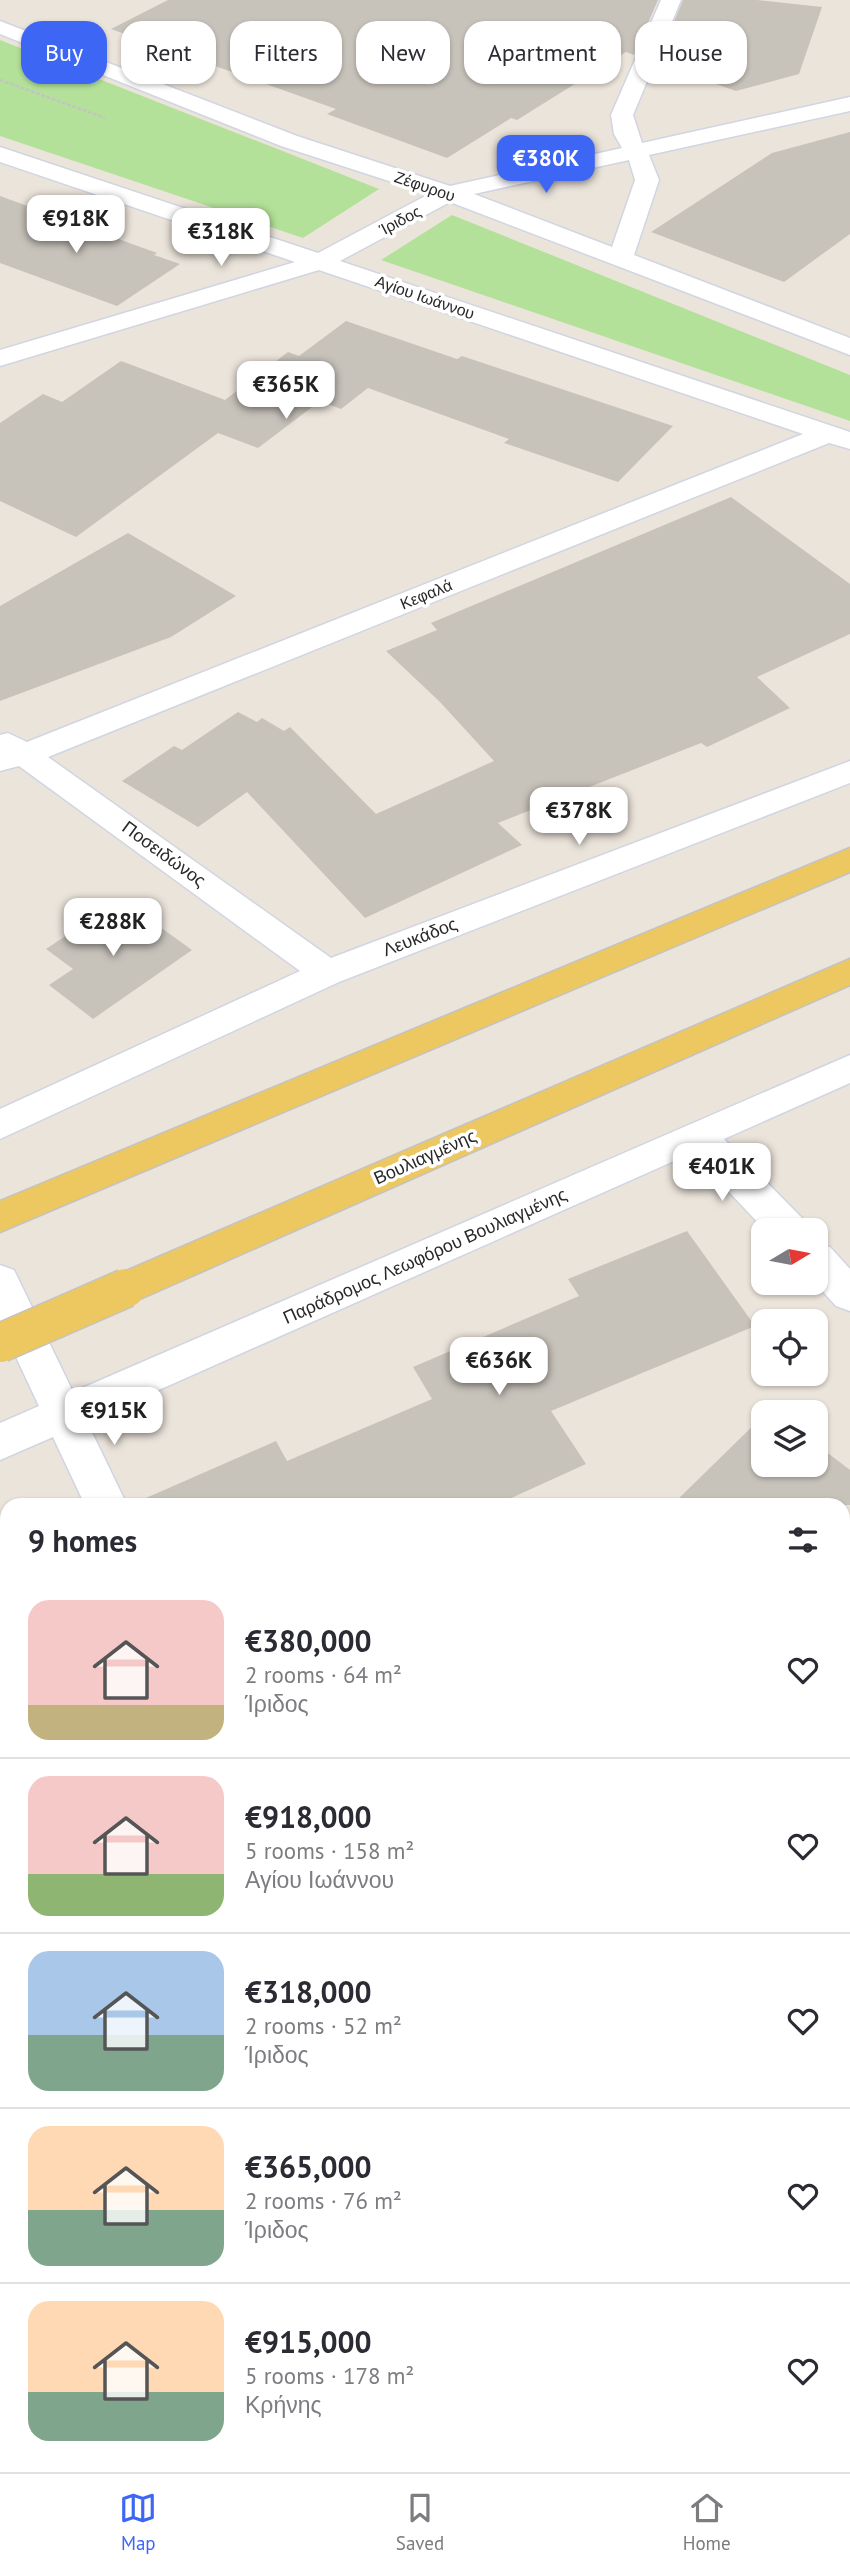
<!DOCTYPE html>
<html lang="en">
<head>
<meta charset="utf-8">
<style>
  :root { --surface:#fff; --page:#f7f7f7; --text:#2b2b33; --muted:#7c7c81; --line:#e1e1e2; --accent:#3e66f5 }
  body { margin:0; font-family:"PT Sans",sans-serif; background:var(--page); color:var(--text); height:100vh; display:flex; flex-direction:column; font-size:26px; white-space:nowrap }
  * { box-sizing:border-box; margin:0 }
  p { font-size:23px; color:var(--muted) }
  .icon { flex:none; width:38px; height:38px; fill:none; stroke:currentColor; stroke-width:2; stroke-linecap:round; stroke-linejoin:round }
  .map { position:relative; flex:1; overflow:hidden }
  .panel { position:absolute; left:0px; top:1498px; width:850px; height:975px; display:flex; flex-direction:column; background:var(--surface); border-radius:21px 21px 0 0; box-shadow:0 2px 5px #0004 }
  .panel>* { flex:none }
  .top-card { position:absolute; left:21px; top:21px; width:808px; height:63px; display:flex; gap:14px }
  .needle { width:46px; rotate:80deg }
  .fabs { position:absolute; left:751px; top:1218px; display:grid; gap:14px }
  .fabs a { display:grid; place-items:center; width:77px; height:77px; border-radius:14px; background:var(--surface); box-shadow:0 2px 5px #0004; font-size:35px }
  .price { position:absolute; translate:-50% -60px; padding:0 16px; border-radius:14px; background:#fff; color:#222; font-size:23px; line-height:46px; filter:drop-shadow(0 2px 4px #0008) }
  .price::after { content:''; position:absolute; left:50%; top:42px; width:21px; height:16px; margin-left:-10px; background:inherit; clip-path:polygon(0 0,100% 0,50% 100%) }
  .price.on { background:var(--accent); color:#fff }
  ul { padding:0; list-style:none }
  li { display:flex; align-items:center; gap:21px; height:175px; padding:0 28px }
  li+li { border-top:2px solid var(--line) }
  li span { display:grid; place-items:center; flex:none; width:196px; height:140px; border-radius:21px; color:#555 }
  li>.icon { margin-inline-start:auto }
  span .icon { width:84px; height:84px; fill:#fffc; stroke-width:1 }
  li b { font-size:30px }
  h2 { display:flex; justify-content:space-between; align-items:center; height:84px; padding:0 28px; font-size:30px }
  .chip { padding:0 24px; border-radius:21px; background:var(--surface); box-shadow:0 2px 5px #0004; font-size:24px; line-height:63px }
  .chip.on { background:var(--accent); color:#fff }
  .tabs { display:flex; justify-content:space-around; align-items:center; height:98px; border-top:2px solid var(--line); background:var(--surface); font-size:19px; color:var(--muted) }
  .tabs a { display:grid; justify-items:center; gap:4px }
  .tabs .on { color:var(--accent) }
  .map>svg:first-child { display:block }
</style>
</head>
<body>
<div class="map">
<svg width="850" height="2472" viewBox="0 0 850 2472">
  <rect width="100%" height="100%" fill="#ebe4db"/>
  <path fill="#b4e199" d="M 0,40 L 379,189 L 303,238 L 0,136 Z
    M 452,215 L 850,375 L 850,421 L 381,260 Z"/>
  <path fill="#c7c2ba" d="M 168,0 L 658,0 L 634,55 L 626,52 L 517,120 L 511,118 L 447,158 L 327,114 L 336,109 L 111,29 Z
    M 683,0 L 757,0 L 822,7 L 799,74 L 736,91 L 657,63 Z
    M 850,132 L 850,234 L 784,282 L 651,232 L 772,153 Z
    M 0,196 L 157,253 L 154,255 L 180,264 L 117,306 L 0,263 Z
    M 346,321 L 457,359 L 462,356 L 673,426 L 618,482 L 504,443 L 509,439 L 368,388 L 341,409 L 320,401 L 258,448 L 218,433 L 76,537 L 0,501 L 0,423 L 43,394 L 62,402 L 121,361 L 225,400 L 288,352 L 299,356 Z
    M 731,497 L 850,584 L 850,634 L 757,677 L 790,708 L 707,747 L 701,743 L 498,823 L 522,845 L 365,918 L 247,792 L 198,827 L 122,781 L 174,746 L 182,750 L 238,712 L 257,722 L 262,718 L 284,731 L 290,727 L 376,814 L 494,761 L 440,702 L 386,651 L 437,630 L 431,623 Z
    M 128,533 L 236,596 L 171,637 L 0,701 L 0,606 Z
    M 121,899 L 192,950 L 93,1019 L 49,985 L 73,969 L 46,949 Z
    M 687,1231 L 755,1326 L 551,1411 L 586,1464 L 496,1505 L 130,1505 L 276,1441 L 287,1461 L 432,1399 L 413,1367 L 579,1296 L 568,1279 Z
    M 763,1416 L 763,1465 L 816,1465 L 816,1444 L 850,1470 L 850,1505 L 672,1505 Z"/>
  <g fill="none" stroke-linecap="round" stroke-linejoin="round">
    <g stroke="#d1d5e2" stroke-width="3">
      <path id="minor" d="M 661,0 L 681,0 L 633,115 L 642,143 L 850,97 L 850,111 L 649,155 L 659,180 L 634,255 L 850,338 L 850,355 L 450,202 L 340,261 L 850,432 L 850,449 L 829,443 L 48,757 L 331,958 L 850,761 L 850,783 L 339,982 L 0,1139 L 0,1109 L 300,971 L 19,766 L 0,771 L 0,735 L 8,733 L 27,742 L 803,434 L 319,270 L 0,366 L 0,350 L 295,262 L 0,162 L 0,147 L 318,253 L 429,194 L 281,146 L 0,34 L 0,21 L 297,136 L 450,186 L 622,148 L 614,134 L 611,115 ZM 629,160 L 635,180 L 612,247 L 474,194 Z
        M 850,1055 L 850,1083 L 724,1139 L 803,1219 L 808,1230 L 765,1230 L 692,1153 L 87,1422 L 127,1505 L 85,1505 L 53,1437 L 0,1460 L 0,1423 L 39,1406 L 0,1323 L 0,1265 L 14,1270 L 73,1392 Z
        M 816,1243 L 830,1247 L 850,1269 L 850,1311 L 836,1306 L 815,1283 Z
        M 7,1985 L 7,2039 L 0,2042 L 0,1988 Z
        M 844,2194 L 850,2196 L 850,2251 L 844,2249 Z"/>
    </g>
    <g stroke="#c3c3c3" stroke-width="3">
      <path id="major" d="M 850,848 L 850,872 L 0,1232 L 0,1201 Z
        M 850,959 L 850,985 L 140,1299 L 126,1304 L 112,1299 L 106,1288 L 112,1277 Z"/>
    </g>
    <path stroke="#c3c3c3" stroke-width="2.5" stroke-dasharray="3.5 2" stroke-linecap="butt" d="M 0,80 L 105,118"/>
    <use href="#minor" fill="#fff" fill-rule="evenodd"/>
    <use href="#major" fill="#edc75f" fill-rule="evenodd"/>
    <g stroke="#c3c3c3" stroke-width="41" stroke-linecap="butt">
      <path id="major-bridge" d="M 0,1343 L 126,1288"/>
    </g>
    <use href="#major-bridge" stroke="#edc75f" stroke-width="38"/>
  </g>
  <g text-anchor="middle" stroke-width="7" stroke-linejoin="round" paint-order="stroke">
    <g font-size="16" fill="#292929" stroke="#fff">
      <text transform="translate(425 186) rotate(19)" y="6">Ζέφυρου</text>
      <text transform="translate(400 220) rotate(-28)" y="6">Ίριδος</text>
      <text transform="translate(425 297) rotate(19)" y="6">Αγίου Ιωάννου</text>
      <text transform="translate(426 594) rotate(-22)" y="6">Κεφαλά</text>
    </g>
    <g font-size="18" fill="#292929" stroke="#fff">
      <text transform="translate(164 854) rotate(36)" y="6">Ποσειδώνος</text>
      <text transform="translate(420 937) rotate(-21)" y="6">Λευκάδος</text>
      <text transform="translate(425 1157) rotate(-24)" y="6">Βουλιαγμένης</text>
      <text transform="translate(425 1256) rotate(-24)" y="6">Παράδρομος Λεωφόρου Βουλιαγμένης</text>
    </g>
  </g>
</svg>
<div class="fabs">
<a><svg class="needle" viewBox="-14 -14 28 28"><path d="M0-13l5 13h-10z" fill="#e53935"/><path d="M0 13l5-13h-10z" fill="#7c7c81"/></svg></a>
<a><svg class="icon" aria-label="locate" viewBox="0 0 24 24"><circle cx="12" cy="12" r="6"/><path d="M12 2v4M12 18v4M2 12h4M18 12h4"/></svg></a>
<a><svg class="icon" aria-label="layers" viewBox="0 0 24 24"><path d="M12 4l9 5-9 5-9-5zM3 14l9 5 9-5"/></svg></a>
</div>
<b class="price on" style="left:546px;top:195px">€380K</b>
<b class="price" style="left:76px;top:255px">€918K</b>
<b class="price" style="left:221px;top:268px">€318K</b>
<b class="price" style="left:286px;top:421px">€365K</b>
<b class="price" style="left:579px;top:847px">€378K</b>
<b class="price" style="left:113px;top:958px">€288K</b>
<b class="price" style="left:722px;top:1203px">€401K</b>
<b class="price" style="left:499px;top:1397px">€636K</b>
<b class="price" style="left:114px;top:1447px">€915K</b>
<div class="top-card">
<a class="chip on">Buy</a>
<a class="chip">Rent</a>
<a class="chip">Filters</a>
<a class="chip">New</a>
<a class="chip">Apartment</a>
<a class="chip">House</a>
</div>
<section class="panel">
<h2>9 homes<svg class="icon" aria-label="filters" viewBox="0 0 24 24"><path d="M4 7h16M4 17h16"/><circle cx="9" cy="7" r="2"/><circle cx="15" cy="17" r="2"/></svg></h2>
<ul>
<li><span style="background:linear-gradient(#f6c9c9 75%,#c2b280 0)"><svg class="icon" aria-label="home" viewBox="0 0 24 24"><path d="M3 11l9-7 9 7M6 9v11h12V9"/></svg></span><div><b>€380,000</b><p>2 rooms · 64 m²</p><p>Ίριδος</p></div><svg class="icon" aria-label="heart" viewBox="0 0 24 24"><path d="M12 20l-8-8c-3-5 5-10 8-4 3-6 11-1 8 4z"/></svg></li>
<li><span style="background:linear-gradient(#f6c9c9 70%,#8fb573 0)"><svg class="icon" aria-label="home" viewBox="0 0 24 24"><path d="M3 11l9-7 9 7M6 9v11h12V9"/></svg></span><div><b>€918,000</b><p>5 rooms · 158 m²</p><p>Αγίου Ιωάννου</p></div><svg class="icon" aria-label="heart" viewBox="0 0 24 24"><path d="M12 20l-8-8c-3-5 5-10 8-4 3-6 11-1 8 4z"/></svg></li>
<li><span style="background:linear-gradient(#a9c7e8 60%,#7fa58c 0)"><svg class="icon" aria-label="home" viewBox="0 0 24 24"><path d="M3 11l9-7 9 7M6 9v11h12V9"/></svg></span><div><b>€318,000</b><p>2 rooms · 52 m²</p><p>Ίριδος</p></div><svg class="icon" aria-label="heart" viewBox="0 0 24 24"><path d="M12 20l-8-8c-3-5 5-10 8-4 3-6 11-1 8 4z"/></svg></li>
<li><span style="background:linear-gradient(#ffd9b3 60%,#7fa58c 0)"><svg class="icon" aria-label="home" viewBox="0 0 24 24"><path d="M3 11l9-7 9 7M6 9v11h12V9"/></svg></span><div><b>€365,000</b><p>2 rooms · 76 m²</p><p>Ίριδος</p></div><svg class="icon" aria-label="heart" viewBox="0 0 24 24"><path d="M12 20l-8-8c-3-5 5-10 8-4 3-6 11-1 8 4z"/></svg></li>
<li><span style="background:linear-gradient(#ffd9b3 65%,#7fa58c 0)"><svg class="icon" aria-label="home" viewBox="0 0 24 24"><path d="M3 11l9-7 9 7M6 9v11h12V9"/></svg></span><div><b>€915,000</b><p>5 rooms · 178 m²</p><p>Κρήνης</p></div><svg class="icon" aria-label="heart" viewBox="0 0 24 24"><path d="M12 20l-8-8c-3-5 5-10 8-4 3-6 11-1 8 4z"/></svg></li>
</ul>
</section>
</div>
<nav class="tabs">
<a class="on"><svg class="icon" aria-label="map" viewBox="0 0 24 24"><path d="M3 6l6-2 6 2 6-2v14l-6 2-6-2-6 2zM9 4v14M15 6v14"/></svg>Map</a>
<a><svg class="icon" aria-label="saved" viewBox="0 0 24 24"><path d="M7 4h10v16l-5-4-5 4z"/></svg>Saved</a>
<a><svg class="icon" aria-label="home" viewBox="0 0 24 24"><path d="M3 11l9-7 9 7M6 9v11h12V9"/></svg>Home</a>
</nav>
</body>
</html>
